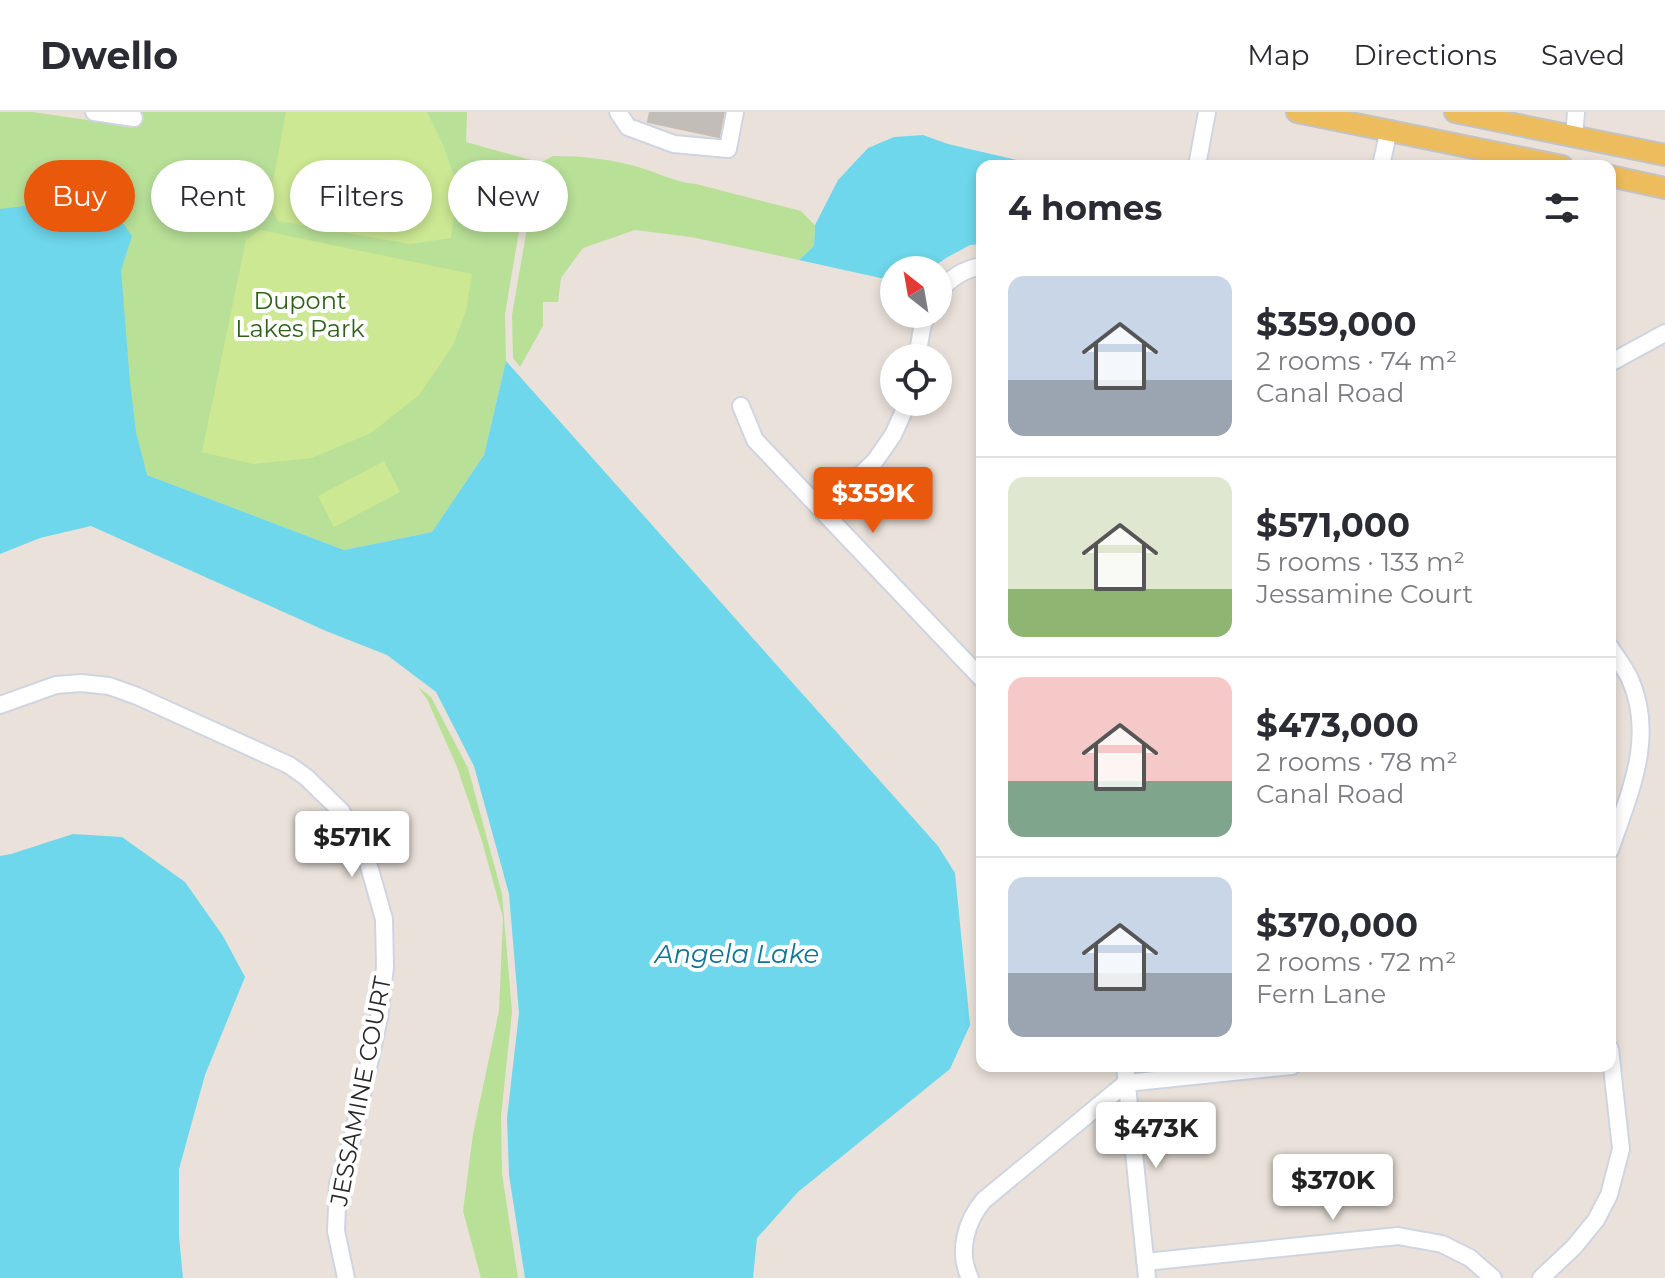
<!DOCTYPE html>
<html lang="en">
<head>
<meta charset="utf-8">
<style>
  :root { --surface:#fff; --page:#f7f7f7; --text:#2b2b33; --muted:#7c7c81; --line:#e1e1e2; --accent:#ea580c }
  body { margin:0; font-family:Montserrat,sans-serif; background:var(--page); color:var(--text); height:100vh; display:flex; flex-direction:column; font-size:30px; white-space:nowrap }
  * { box-sizing:border-box; margin:0 }
  p { font-size:26px; color:var(--muted) }
  .icon { flex:none; width:44px; height:44px; fill:none; stroke:currentColor; stroke-width:2; stroke-linecap:round; stroke-linejoin:round }
  .map { position:relative; flex:1; overflow:hidden }
  .side { position:absolute; left:976px; top:48px; width:640px; height:912px; display:flex; flex-direction:column; background:var(--surface); border-radius:16px; box-shadow:0 4px 12px #0003 }
  .side>* { flex:none }
  .hud { position:absolute; left:24px; top:48px; width:760px; height:72px; display:flex; gap:16px }
  .needle { width:52px; rotate:329deg }
  .fabs { position:absolute; left:880px; top:144px; display:grid; gap:16px }
  .fabs a { display:grid; place-items:center; width:72px; height:72px; border-radius:50%; background:var(--surface); box-shadow:0 4px 12px #0003; font-size:40px }
  .price { position:absolute; translate:-50% -68px; padding:0 18px; border-radius:8px; background:#fff; color:#222; font-size:26px; line-height:52px; filter:drop-shadow(0 2px 4px #0008) }
  .price::after { content:''; position:absolute; left:50%; top:48px; width:24px; height:18px; margin-left:-12px; background:inherit; clip-path:polygon(0 0,100% 0,50% 100%) }
  .price.current { background:var(--accent); color:#fff }
  ul { padding:0; list-style:none }
  li { display:flex; align-items:center; gap:24px; height:200px; padding:0 32px }
  li+li { border-top:2px solid var(--line) }
  li span { display:grid; place-items:center; flex:none; width:224px; height:160px; border-radius:16px; color:#555 }
  li>.icon { margin-inline-start:auto }
  span .icon { width:96px; height:96px; fill:#fffc; stroke-width:1 }
  li b { font-size:34px }
  h2 { display:flex; justify-content:space-between; align-items:center; height:96px; padding:0 32px; font-size:34px }
  .chip { padding:0 28px; border-radius:36px; background:var(--surface); box-shadow:0 4px 12px #0003; font-size:28px; line-height:72px }
  .chip.current { background:var(--accent); color:#fff }
  header { display:flex; align-items:center; gap:48px; box-sizing:border-box; height:112px; padding:0 40px; background:var(--surface); border-bottom:2px solid var(--line) }
  header strong { font-size:38px }
  nav { display:flex; gap:44px; margin-inline-start:auto; font-size:28px }
  .map>svg:first-child { display:block }
</style>
</head>
<body>
<header>
<strong>Dwello</strong>
<nav><a>Map</a><a>Directions</a><a>Saved</a></nav>
</header>
<div class="map">
<svg width="1665" height="1166" viewBox="0 0 1665 1166">
  <rect width="100%" height="100%" fill="#eae2da"/>
  <path fill="#b8e097" d="M 0,0 L 33,0 L 128,14 L 132,0 L 467,0 L 466,30 L 531,48 L 505,202 L 506,249 L 484,343 L 432,420 L 344,438 L 147,363 L 0,321 Z
    M 553,44 C 582,44 608,47 635,54 C 656,60 674,70 696,72 L 801,99 L 815,113 L 814,134 L 799,148 L 691,125 L 635,118 L 583,136 L 561,166 L 558,190 L 543,190 L 543,214 L 520,255 L 513,246 L 512,203 L 538,52 Z
    M 418,575 L 431,585 L 468,656 L 502,782 L 512,900 L 501,1004 L 502,1062 L 518,1166 L 481,1166 L 463,1099 L 473,1022 L 499,899 L 503,806 L 482,729 L 457,655 L 427,587 Z"/>
  <path fill="#cce893" d="M 286,0 L 427,0 L 444,35 L 457,74 L 451,126 L 410,132 L 278,109 L 269,91 Z
    M 260,118 L 472,162 L 466,199 L 452,235 L 419,283 L 371,321 L 312,346 L 253,352 L 202,340 L 246,128 Z
    M 384,349 L 400,380 L 334,415 L 318,384 Z"/>
  <path fill="#6ed7eb" d="M 923,23 L 948,32 L 1030,51 L 1029,54 L 982,54 L 982,132 L 970,133 L 946,146 L 929,158 L 894,158 L 894,169 L 799,148 L 814,134 L 815,113 L 838,68 L 868,36 L 894,25 Z
    M 79,87 L 113,97 L 132,124 L 121,158 L 130,270 L 136,320 L 147,363 L 344,438 L 432,420 L 484,343 L 506,249 L 938,734 L 955,761 L 970,913 L 950,957 L 798,1080 L 757,1126 L 753,1166 L 525,1166 L 509,1063 L 507,1006 L 519,901 L 509,782 L 474,654 L 436,580 L 387,543 L 326,519 L 91,414 L 40,426 L 0,442 L 0,97 Z
    M 73,722 L 122,725 L 185,770 L 223,824 L 245,865 L 205,963 L 179,1057 L 179,1124 L 183,1166 L 0,1166 L 0,744 L 11,742 Z"/>
  <path fill="#c2bdb6" stroke="#c5bdb4" stroke-width="2" d="M 650,0 L 724,0 L 719,25 L 648,10 Z
    M 235,68 L 255,74 L 248,100 L 228,95 Z"/>
  <g fill="none" stroke-linecap="round" stroke-linejoin="round">
    <g stroke="#cfd4e1" stroke-width="20">
      <path id="minor" d="M 94,0 L 134,6
        M 618,0 L 628,15 L 674,32 L 728,37 L 735,0
        M 1574,25 L 1576,0
        M 1197,54 L 1207,0
        M 1381,54 L 1389,17
        M 938,181 C 949,167 964,157 982,154
        M 917,246 L 922,216 L 927,202
        M 1610,251 L 1665,221
        M 741,294 L 755,328 L 982,567
        M 822,399 L 875,349 L 893,323 L 908,290
        M 1610,535 C 1616,545 1625,556 1630,567 C 1656,626 1629,682 1610,738
        M 0,593 L 56,573 L 81,571 L 109,574 L 137,584 L 289,653 L 306,665 L 341,699 L 365,740 L 384,807 L 385,855 L 379,906 L 352,1028 L 338,1071 L 336,1119 L 346,1166
        M 1125,954 L 1147,1166
        M 1145,1150 L 1398,1124 L 1442,1132 L 1470,1146 L 1493,1166
        M 970,1166 C 957,1140 966,1109 984,1088 L 1126,971 L 1292,954
        M 1541,1166 L 1574,1135 L 1596,1108 L 1609,1083 L 1621,1037 L 1610,937"/>
    </g>
    <g stroke="#c3c3c3" stroke-width="24">
      <path id="major" d="M 1297,0 L 1562,54
        M 1455,0 L 1665,43
        M 1610,64 L 1665,76"/>
    </g>
    <use href="#minor" stroke="#fff" stroke-width="16"/>
    <use href="#major" stroke="#edbc5c" stroke-width="20"/>
  </g>
  <g text-anchor="middle" stroke-width="8" stroke-linejoin="round" paint-order="stroke">
    <g font-size="24" fill="#31621b" stroke="#fff">
      <text x="300" y="197">Dupont<tspan x="300" dy="28">Lakes Park</tspan></text>
    </g>
    <g font-size="24" fill="#282828" stroke="#fff">
      <text transform="translate(361 979) rotate(-79)" y="8">JESSAMINE COURT</text>
    </g>
    <g font-size="26" font-style="italic" fill="#107494" stroke="#fff">
      <text x="737" y="851">Angela Lake</text>
    </g>
  </g>
</svg>
<div class="fabs">
<a><svg class="needle" viewBox="-14 -14 28 28"><path d="M0-13l5 13h-10z" fill="#e53935"/><path d="M0 13l5-13h-10z" fill="#7c7c81"/></svg></a>
<a><svg class="icon" aria-label="locate" viewBox="0 0 24 24"><circle cx="12" cy="12" r="6"/><path d="M12 2v4M12 18v4M2 12h4M18 12h4"/></svg></a>
</div>
<b class="price current" style="left:873px;top:423px">$359K</b>
<b class="price" style="left:352px;top:767px">$571K</b>
<b class="price" style="left:1156px;top:1058px">$473K</b>
<b class="price" style="left:1333px;top:1110px">$370K</b>
<div class="hud">
<a class="chip current">Buy</a>
<a class="chip">Rent</a>
<a class="chip">Filters</a>
<a class="chip">New</a>
</div>
<section class="side">
<h2>4 homes<svg class="icon" aria-label="filters" viewBox="0 0 24 24"><path d="M4 7h16M4 17h16"/><circle cx="9" cy="7" r="2"/><circle cx="15" cy="17" r="2"/></svg></h2>
<ul>
<li><span style="background:linear-gradient(#c9d6e8 65%,#9aa5b1 0)"><svg class="icon" aria-label="home" viewBox="0 0 24 24"><path d="M3 11l9-7 9 7M6 9v11h12V9"/></svg></span><div><b>$359,000</b><p>2 rooms · 74 m²</p><p>Canal Road</p></div></li>
<li><span style="background:linear-gradient(#dfe7d0 70%,#8fb573 0)"><svg class="icon" aria-label="home" viewBox="0 0 24 24"><path d="M3 11l9-7 9 7M6 9v11h12V9"/></svg></span><div><b>$571,000</b><p>5 rooms · 133 m²</p><p>Jessamine Court</p></div></li>
<li><span style="background:linear-gradient(#f6c9c9 65%,#7fa58c 0)"><svg class="icon" aria-label="home" viewBox="0 0 24 24"><path d="M3 11l9-7 9 7M6 9v11h12V9"/></svg></span><div><b>$473,000</b><p>2 rooms · 78 m²</p><p>Canal Road</p></div></li>
<li><span style="background:linear-gradient(#c9d6e8 60%,#9aa5b1 0)"><svg class="icon" aria-label="home" viewBox="0 0 24 24"><path d="M3 11l9-7 9 7M6 9v11h12V9"/></svg></span><div><b>$370,000</b><p>2 rooms · 72 m²</p><p>Fern Lane</p></div></li>
</ul>
</section>
</div>
</body>
</html>
